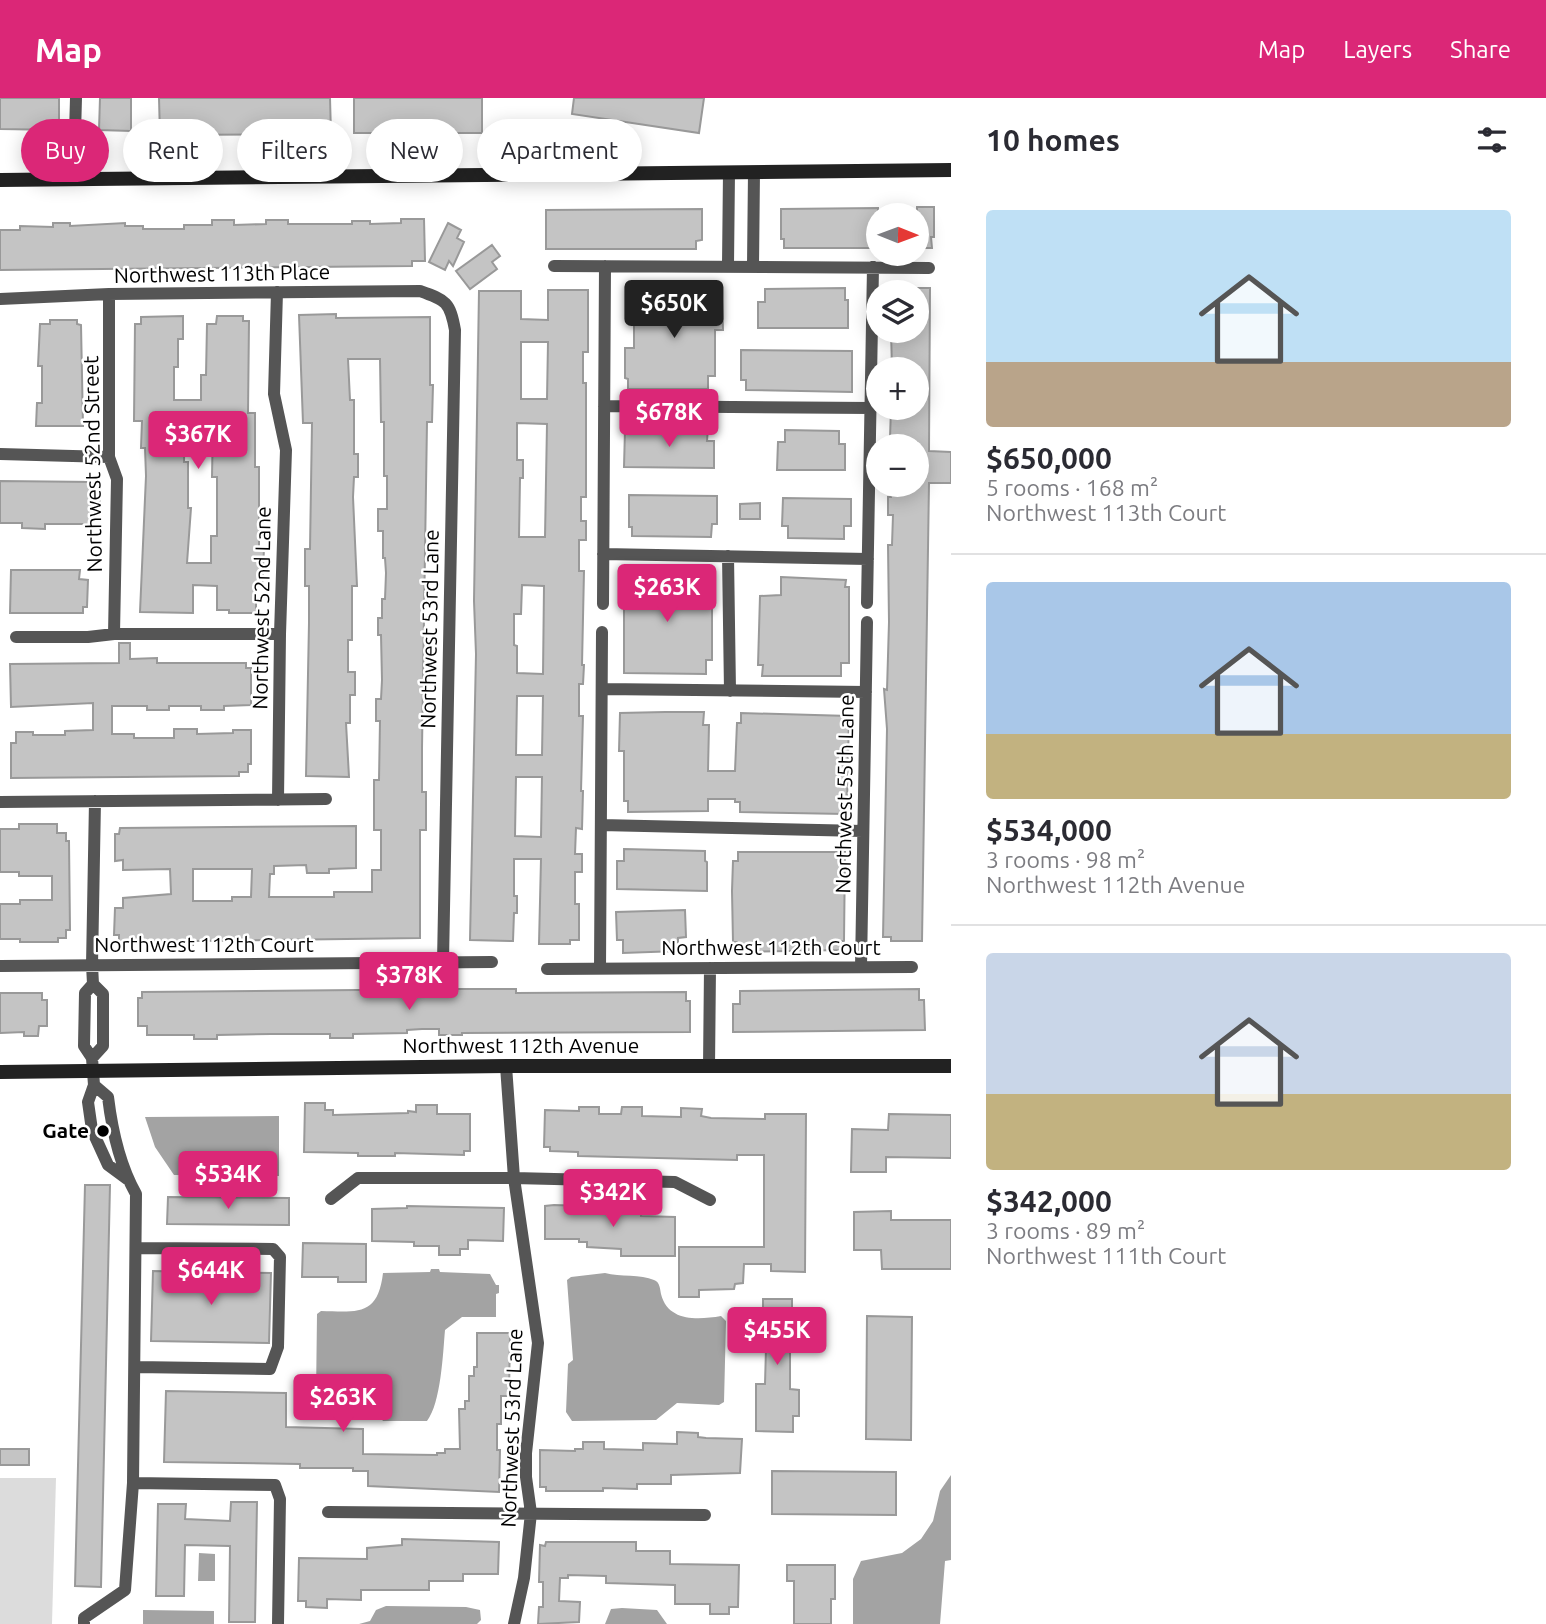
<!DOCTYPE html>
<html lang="en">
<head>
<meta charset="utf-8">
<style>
  :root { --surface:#fff; --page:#f7f7f7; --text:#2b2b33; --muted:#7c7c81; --line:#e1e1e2; --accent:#db2777 }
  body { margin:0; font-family:Ubuntu,sans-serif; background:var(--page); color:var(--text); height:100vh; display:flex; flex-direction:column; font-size:26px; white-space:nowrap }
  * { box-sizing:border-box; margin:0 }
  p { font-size:23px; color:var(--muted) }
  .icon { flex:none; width:38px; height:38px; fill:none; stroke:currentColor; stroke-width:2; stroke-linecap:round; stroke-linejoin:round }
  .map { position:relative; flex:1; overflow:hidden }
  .drawer { display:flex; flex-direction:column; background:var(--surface); width:595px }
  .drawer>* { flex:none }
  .hud { position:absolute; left:21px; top:21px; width:665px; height:63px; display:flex; gap:14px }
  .needle { width:46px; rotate:91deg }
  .fabs { position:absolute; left:866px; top:105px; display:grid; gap:14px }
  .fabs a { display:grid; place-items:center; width:63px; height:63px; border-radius:50%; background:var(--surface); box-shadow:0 4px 18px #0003; font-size:35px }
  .price { position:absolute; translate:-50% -60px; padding:0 16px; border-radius:7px; background:var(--accent); color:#fff; font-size:23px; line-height:46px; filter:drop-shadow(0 2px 4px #0008) }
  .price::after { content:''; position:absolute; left:50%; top:42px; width:21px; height:16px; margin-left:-10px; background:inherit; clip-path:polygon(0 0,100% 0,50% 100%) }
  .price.on { background:#222; color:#fff }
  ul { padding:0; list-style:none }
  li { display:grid; align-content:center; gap:14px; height:371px; padding:0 35px }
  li+li { border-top:2px solid var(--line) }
  li span { display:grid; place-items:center; height:217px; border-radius:7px; color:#555 }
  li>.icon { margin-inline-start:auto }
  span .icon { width:126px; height:126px; fill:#fffc; stroke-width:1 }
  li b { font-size:30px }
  h2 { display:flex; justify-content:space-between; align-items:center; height:84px; padding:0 35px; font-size:30px }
  .pill { padding:0 24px; border-radius:32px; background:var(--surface); box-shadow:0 4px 18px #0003; font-size:24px; line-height:63px }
  .pill.on { background:var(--accent); color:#fff }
  header { display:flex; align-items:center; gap:42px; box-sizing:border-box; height:98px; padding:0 35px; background:var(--accent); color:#fff }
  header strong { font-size:33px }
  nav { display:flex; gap:38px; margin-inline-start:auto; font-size:24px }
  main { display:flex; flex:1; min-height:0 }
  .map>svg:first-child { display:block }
</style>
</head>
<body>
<header>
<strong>Map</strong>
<nav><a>Map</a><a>Layers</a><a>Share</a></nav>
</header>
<main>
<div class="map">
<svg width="951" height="1526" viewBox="0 0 951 1526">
  <rect width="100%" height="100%" fill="#fff"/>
  <path fill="#dcdcdc" d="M 0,1380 L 56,1380 L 52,1526 L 0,1526 Z"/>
  <path fill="#a3a3a3" d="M 279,1018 L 279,1078 L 174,1077 L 155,1049 L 145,1019 Z
    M 431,1171 L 439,1171 L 440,1174 L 490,1176 L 496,1187 L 499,1187 L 499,1195 L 496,1196 L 496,1219 L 462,1219 L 445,1232 C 443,1255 441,1305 427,1323 L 383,1323 L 373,1310 L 316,1298 L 317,1216 L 321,1213 C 358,1214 378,1218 383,1175 L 430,1174 Z
    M 605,1175 C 620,1179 641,1176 654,1182 C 660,1184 660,1191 661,1196 C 668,1224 698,1222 721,1218 L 726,1223 L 724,1304 L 719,1307 L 677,1305 L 656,1322 L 572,1323 L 566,1314 L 568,1266 L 573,1262 L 567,1182 L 571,1179 Z
    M 951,1377 L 951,1462 L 945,1463 L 940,1526 L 853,1526 L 853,1481 L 861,1463 L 902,1455 L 921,1441 L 933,1423 L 940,1393 Z
    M 199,1455 L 215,1456 L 215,1483 L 198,1483 Z
    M 386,1508 L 466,1509 L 480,1512 L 481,1522 L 477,1526 L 359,1526 L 370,1523 L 376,1512 Z
    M 622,1510 L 657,1512 L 667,1526 L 605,1526 L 611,1511 Z
    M 143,1512 L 214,1513 L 214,1526 L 143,1526 Z"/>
  <path fill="#c4c4c4" stroke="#999" stroke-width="2" fill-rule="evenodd" d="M 0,0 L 59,0 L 59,32 L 0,31 Z
    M 100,0 L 131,0 L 131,33 L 99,32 Z
    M 159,0 L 330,0 L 331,36 L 160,37 Z
    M 354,0 L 482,0 L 482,35 L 354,35 Z
    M 574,0 L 704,0 L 699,35 L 572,16 Z
    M 917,109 L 934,109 L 934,139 L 931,139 L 932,150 L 917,150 Z
    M 878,110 L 878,150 L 784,150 L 784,141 L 781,141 L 781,111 Z
    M 702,111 L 702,142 L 696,143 L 696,151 L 546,151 L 546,112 Z
    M 401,121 L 424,121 L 425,163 L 412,163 L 412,168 L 0,172 L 0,132 L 20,132 L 20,128 L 53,129 L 53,125 L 70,125 L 70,128 L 125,125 L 125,128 L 143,128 L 143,131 L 184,131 L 184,127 L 212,127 L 212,122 L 234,122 L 234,127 L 266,126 L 266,122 L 288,122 L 288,126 L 352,126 L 352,123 L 370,123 L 370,126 L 401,125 Z
    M 448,125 L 461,132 L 457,140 L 464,144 L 453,168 L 449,163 L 445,172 L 429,164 Z
    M 492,147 L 500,158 L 492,164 L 497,171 L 470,191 L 456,173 Z
    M 845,190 L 845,202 L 848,202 L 848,230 L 758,230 L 758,204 L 765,204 L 765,191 Z
    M 917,190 L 930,190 L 929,353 L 951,354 L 951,385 L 929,385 L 922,843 L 891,843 L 891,839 L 883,839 L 887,631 L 884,591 L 887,592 L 889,524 L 888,447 L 892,447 L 893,417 L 888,417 L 888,399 L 891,399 L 891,387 L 917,387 L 917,344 L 899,344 L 899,341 L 890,340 L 891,310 L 917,310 L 917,271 L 892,271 L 891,233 L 917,233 Z
    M 548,192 L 588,192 L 588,254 L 583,254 L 583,285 L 586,285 L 586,399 L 581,399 L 581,423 L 586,423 L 586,442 L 579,442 L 579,473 L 584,473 L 582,567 L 584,567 L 583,586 L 579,586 L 579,618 L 583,618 L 581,693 L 583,693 L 582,731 L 576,730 L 575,756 L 582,756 L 582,774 L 575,774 L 575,806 L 579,806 L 579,842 L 570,842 L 570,846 L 539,846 L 541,761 L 514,761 L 514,798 L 517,798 L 517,815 L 514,815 L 513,843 L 470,842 L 476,556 L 474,503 L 479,193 L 521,193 L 521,221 L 548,222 ZM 521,244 L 548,244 L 547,301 L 521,301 ZM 517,325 L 547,326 L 545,439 L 519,439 L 520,380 L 523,380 L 523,362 L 517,362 ZM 522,487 L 544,488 L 543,576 L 517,575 L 517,548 L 514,547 L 514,516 L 521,516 ZM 517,598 L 543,598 L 542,657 L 516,657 ZM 516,679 L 542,679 L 541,739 L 515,738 Z
    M 639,192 L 717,193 L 717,202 L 722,202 L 723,232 L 715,232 L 715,278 L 708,278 L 708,291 L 628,291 L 628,281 L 625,280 L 625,250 L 634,250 L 634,205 L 639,205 Z
    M 336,216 L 336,220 L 430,219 L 430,287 L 433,287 L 432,324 L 427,324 L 422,650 L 422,694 L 426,694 L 426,732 L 420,732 L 420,840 L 193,843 L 193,847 L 155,848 L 155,844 L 119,843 L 119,837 L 114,837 L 115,810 L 123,810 L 123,800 L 171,796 L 170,771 L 123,772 L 123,762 L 115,763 L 115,736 L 119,736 L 120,730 L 356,728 L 356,770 L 329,771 L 329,775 L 307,775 L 306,767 L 274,768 L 274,776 L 270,776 L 269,799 L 334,799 L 334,794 L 372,794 L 372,772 L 381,772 L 381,732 L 374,732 L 374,682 L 379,682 L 380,623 L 376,623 L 376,601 L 381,601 L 382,582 L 381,537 L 378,537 L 378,520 L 382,520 L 382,501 L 385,501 L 386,475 L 385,460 L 383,460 L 383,433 L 378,433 L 378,411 L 387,411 L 387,378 L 384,378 L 384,324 L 381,324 L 380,261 L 348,261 L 350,302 L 354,302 L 354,356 L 358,356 L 358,379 L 354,379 L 353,399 L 357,488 L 352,488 L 352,542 L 348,542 L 348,574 L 355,574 L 355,597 L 350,597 L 350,625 L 346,625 L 349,679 L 306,678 L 309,525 L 309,488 L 305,488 L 305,451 L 310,451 L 312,325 L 303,325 L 299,217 ZM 193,771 L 252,771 L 251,799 L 232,799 L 232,803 L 193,803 Z
    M 183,218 L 183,241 L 178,241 L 178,269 L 174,269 L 174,302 L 201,302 L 201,277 L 206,277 L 207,226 L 216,226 L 217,218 L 243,218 L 243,223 L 249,223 L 248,315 L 255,315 L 255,369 L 259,369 L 259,451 L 264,451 L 262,488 L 256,488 L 256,515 L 229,515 L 229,512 L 217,512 L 217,488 L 193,487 L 193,515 L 140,514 L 146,378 L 145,350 L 141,350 L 142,323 L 134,323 L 135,226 L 141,226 L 141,219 ZM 185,324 L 213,324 L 212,379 L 217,379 L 217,438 L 211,438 L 211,465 L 187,465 L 191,410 L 188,410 L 188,364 L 184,364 Z
    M 50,222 L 77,222 L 77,226 L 81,227 L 83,328 L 36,328 L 37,305 L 42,305 L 42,268 L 38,268 L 40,226 L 50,226 Z
    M 741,252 L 852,253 L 852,294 L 746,292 L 746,282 L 741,282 Z
    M 689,330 L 708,330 L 707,343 L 714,343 L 714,370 L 624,369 L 625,332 L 689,332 Z
    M 785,332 L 839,333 L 839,346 L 845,346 L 845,372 L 777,372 L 778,344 L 785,344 Z
    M 0,383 L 95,384 L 95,390 L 100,390 L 99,417 L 91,417 L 91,426 L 45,426 L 45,431 L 22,430 L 22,425 L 0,425 Z
    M 629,397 L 717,398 L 717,426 L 712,426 L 711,439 L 632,438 L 632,429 L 629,429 Z
    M 783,400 L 851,401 L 851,428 L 844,428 L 844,441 L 788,440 L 788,428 L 782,428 Z
    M 760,405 L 760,421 L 740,421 L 740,406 Z
    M 11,472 L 80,472 L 79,481 L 88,482 L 87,509 L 83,509 L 83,515 L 10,515 Z
    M 628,476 L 707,478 L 707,492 L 712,492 L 712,562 L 706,562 L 706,576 L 624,575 L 624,486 L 628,486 Z
    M 781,479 L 846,482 L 845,489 L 849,489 L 849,565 L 841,565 L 841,578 L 762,578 L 763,567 L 758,567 L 760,498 L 781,497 Z
    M 119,545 L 130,545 L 130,561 L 157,560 L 157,565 L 246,565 L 246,570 L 251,570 L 251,607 L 224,608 L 224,612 L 201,612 L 201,608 L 169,608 L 169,612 L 147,612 L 147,608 L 112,608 L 112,636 L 134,636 L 134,640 L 174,640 L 174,631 L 197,631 L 197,636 L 233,635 L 233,632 L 251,632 L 251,666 L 248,666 L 248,674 L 239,674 L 239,678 L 11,680 L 11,645 L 16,645 L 16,634 L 33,634 L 33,637 L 65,637 L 65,633 L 93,632 L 93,605 L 11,609 L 10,566 L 119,565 Z
    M 665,614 L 704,614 L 703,627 L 709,627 L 708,673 L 735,673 L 737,625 L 741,625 L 741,615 L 849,618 L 847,705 L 845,705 L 845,716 L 740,714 L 740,704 L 735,704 L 735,701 L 708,701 L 708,713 L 628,714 L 628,703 L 624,703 L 624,653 L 619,653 L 620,615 Z
    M 19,726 L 57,726 L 57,735 L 66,735 L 66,743 L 69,743 L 70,832 L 66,832 L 66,840 L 58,840 L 58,844 L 20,844 L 20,841 L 0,841 L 0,806 L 20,806 L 20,802 L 52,802 L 52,778 L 19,778 L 19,774 L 0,774 L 0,731 L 19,731 Z
    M 624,751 L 705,753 L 705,763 L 707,764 L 707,793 L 617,791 L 617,763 L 624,763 Z
    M 738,754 L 845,754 L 844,843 L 841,843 L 841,852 L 737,854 L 737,844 L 733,844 L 732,793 L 733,763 L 738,763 Z
    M 685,812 L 686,839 L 678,840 L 678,853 L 623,855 L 623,842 L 617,842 L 616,814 Z
    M 461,891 L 516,891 L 516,895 L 686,894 L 686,903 L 690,903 L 690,934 L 462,935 L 462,937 L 439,937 L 439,931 L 422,931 L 407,932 L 407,935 L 353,936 L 353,940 L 330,940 L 330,936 L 271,936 L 217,937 L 217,941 L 194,941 L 194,937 L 147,937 L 147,928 L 138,928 L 138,900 L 142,900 L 142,894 Z
    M 919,891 L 919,902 L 924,902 L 925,932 L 733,934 L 733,906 L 740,906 L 740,893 Z
    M 0,895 L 42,895 L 42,902 L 47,902 L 47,928 L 39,928 L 38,938 L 24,938 L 24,934 L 0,935 Z
    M 305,1005 L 325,1005 L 325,1012 L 333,1012 L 333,1017 L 408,1015 L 408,1013 L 416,1014 L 416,1007 L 437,1007 L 437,1016 L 470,1016 L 470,1053 L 464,1053 L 464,1057 L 395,1055 L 395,1058 L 358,1058 L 358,1055 L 304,1054 Z
    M 579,1009 L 599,1009 L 599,1016 L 621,1016 L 622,1009 L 642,1009 L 642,1018 L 681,1019 L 681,1010 L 702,1011 L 701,1018 L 711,1020 L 765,1021 L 765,1016 L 806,1016 L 805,1174 L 771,1173 L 771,1166 L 744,1166 L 743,1185 L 735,1186 L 734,1191 L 699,1192 L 699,1199 L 679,1199 L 679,1149 L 764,1149 L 764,1057 L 737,1057 L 737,1062 L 578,1058 L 578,1054 L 550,1053 L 550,1049 L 544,1049 L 545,1012 L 579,1013 Z
    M 889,1016 L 951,1017 L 951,1060 L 886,1059 L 886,1074 L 851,1074 L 852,1031 L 888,1032 Z
    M 85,1087 L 110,1087 L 101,1489 L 75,1488 Z
    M 168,1099 L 289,1100 L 289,1127 L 167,1126 Z
    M 554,1107 L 642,1110 L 641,1118 L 675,1119 L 675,1158 L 621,1158 L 621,1151 L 587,1149 L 587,1144 L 579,1144 L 579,1141 L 545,1141 L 545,1108 Z
    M 407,1108 L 504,1110 L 503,1143 L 468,1142 L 468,1151 L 460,1151 L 460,1157 L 439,1157 L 439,1148 L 414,1148 L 414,1144 L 372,1143 L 372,1111 L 407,1110 Z
    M 891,1113 L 891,1122 L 951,1122 L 951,1171 L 882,1171 L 881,1152 L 854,1152 L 854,1114 Z
    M 303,1145 L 366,1146 L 366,1184 L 338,1184 L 338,1179 L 302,1179 Z
    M 153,1173 L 271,1175 L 269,1245 L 151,1243 Z
    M 763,1201 L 792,1201 L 792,1212 L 799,1212 L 799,1247 L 790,1247 L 790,1291 L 799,1292 L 799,1318 L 793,1318 L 793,1334 L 756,1333 L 756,1286 L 765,1286 L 766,1250 L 756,1250 L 756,1220 L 763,1220 Z
    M 867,1218 L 912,1219 L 911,1342 L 866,1341 Z
    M 477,1235 L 510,1235 L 509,1298 L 501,1298 L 501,1326 L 497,1326 L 497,1352 L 500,1352 L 499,1394 L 368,1388 L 368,1373 L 353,1373 L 353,1370 L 300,1370 L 300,1366 L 164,1364 L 166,1293 L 286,1295 L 286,1329 L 363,1331 L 363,1356 L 437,1357 L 437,1355 L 445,1355 L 445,1351 L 460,1351 L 459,1311 L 465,1311 L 465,1303 L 469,1303 L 469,1278 L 474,1278 L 474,1269 L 477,1269 Z
    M 677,1334 L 698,1335 L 698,1339 L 706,1340 L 742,1341 L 740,1375 L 671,1377 L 671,1386 L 637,1386 L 637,1391 L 603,1390 L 603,1393 L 546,1393 L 546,1389 L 540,1389 L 540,1352 L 575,1353 L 575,1351 L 583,1351 L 583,1344 L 604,1344 L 604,1351 L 643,1352 L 643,1345 L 677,1346 Z
    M 0,1351 L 29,1351 L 29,1367 L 0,1367 Z
    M 772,1373 L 896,1374 L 896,1417 L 772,1416 Z
    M 231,1404 L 257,1404 L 255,1524 L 229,1524 L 230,1448 L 185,1447 L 184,1498 L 156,1498 L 158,1406 L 186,1406 L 185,1421 L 230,1423 Z
    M 402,1441 L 499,1444 L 498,1476 L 463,1476 L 463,1483 L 429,1483 L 429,1492 L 361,1492 L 361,1502 L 327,1501 L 327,1510 L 306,1509 L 306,1503 L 298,1503 L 299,1460 L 367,1461 L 367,1450 L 402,1447 Z
    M 546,1444 L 636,1444 L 636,1453 L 670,1453 L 670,1466 L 739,1467 L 738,1509 L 729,1509 L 729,1516 L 710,1516 L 710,1506 L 675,1506 L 675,1487 L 606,1485 L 606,1478 L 568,1477 L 568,1480 L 560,1480 L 559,1503 L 580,1504 L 579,1524 L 538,1526 L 539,1509 L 543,1509 L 543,1484 L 539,1484 L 540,1447 L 545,1448 Z
    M 787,1467 L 835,1467 L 835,1501 L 831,1501 L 831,1526 L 794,1526 L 794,1483 L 787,1483 Z"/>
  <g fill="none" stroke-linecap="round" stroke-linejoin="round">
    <path stroke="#555" stroke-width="12" d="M 75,35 L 76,0
      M 728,167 L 729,74
      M 554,168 L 929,170
      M 753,168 L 754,74
      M 277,194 L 274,296 L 286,352 L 280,536 L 278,702
      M 109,196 L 109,359 L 117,381 L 114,536
      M 0,201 L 109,196 L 420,193 C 446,202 450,204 455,232 L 443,864
      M 604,308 L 871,310
      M 0,356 L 109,359
      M 603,456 L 868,461
      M 728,458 L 730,593
      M 867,505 L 873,169
      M 603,506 L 605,168
      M 16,539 L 88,539 L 114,536 L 280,536
      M 602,591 L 866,594
      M 0,704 L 326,701
      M 601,727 L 863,733
      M 0,868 L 492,864
      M 861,869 L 867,524
      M 547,871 L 912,869
      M 600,871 L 602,534
      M 93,886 L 85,895 L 84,948 L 92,960 L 94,987 L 88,1004 L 92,1032 L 108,1067 L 127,1081
      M 92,960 L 103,948 L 103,896 L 93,886 L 92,867 L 95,703
      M 506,968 L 514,1080 L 538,1245 L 526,1355 L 526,1379 L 531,1415 L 524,1480 L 514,1526
      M 709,969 L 710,870
      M 94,987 L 108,999 C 112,1032 119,1066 136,1096 L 133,1385
      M 331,1101 L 358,1080 L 514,1080 L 675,1084 L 710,1102
      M 135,1269 L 270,1271 L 278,1249 L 280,1159 L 273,1151 L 137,1150
      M 328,1414 L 705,1417
      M 84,1526 L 84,1520 L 125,1492 L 133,1385 L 275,1387 L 280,1401 L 278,1526"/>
    <path stroke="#222" stroke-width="14" d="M 0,82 L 951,72
      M 0,974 L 506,968 L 951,968"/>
  </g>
  <circle fill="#000" stroke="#fff" stroke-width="2.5" cx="103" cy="1033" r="7"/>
  <g text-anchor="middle" stroke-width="5" stroke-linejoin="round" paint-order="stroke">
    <g font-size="21" fill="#000" stroke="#fff">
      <text transform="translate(222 176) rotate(-1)" y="7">Northwest 113th Place</text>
      <text transform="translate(93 366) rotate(-91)" y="7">Northwest 52nd Street</text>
      <text transform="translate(262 510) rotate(-89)" y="7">Northwest 52nd Lane</text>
      <text transform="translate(430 531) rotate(-89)" y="7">Northwest 53rd Lane</text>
      <text transform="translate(845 696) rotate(-89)" y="7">Northwest 55th Lane</text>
      <text x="204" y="854">Northwest 112th Court</text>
      <text x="771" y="857">Northwest 112th Court</text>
      <text x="521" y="955">Northwest 112th Avenue</text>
      <text transform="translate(512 1330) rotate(-88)" y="7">Northwest 53rd Lane</text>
    </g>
    <g font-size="21" font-weight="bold" fill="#000" stroke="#fff" text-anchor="end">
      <text x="89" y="1040">Gate</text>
    </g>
  </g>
</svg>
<div class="fabs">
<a><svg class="needle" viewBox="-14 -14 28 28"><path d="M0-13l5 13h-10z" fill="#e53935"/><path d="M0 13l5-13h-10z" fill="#7c7c81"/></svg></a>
<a><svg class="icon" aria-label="layers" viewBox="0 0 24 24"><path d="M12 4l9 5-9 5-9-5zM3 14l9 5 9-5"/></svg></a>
<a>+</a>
<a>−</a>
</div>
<b class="price on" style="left:674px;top:242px">$650K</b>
<b class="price" style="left:669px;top:351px">$678K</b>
<b class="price" style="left:198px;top:373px">$367K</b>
<b class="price" style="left:667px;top:526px">$263K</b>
<b class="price" style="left:409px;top:914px">$378K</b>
<b class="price" style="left:228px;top:1113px">$534K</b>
<b class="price" style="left:613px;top:1131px">$342K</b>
<b class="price" style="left:211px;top:1209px">$644K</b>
<b class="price" style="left:777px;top:1269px">$455K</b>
<b class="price" style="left:343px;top:1336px">$263K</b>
<div class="hud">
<a class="pill on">Buy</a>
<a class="pill">Rent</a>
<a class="pill">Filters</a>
<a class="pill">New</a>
<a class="pill">Apartment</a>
</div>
</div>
<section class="drawer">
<h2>10 homes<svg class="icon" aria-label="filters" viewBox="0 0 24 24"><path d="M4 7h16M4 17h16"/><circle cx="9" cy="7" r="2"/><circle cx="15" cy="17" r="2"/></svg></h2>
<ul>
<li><span style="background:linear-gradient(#bfe0f5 70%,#b9a48a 0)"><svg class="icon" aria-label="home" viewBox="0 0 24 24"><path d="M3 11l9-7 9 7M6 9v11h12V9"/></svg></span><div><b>$650,000</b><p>5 rooms · 168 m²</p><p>Northwest 113th Court</p></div></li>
<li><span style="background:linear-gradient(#a9c7e8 70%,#c2b280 0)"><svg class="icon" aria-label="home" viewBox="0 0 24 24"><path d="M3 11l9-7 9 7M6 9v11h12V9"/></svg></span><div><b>$534,000</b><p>3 rooms · 98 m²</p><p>Northwest 112th Avenue</p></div></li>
<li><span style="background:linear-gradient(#c9d6e8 65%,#c2b280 0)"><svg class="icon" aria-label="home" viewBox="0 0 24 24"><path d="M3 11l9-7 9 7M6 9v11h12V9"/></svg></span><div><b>$342,000</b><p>3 rooms · 89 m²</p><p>Northwest 111th Court</p></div></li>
</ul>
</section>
</main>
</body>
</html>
